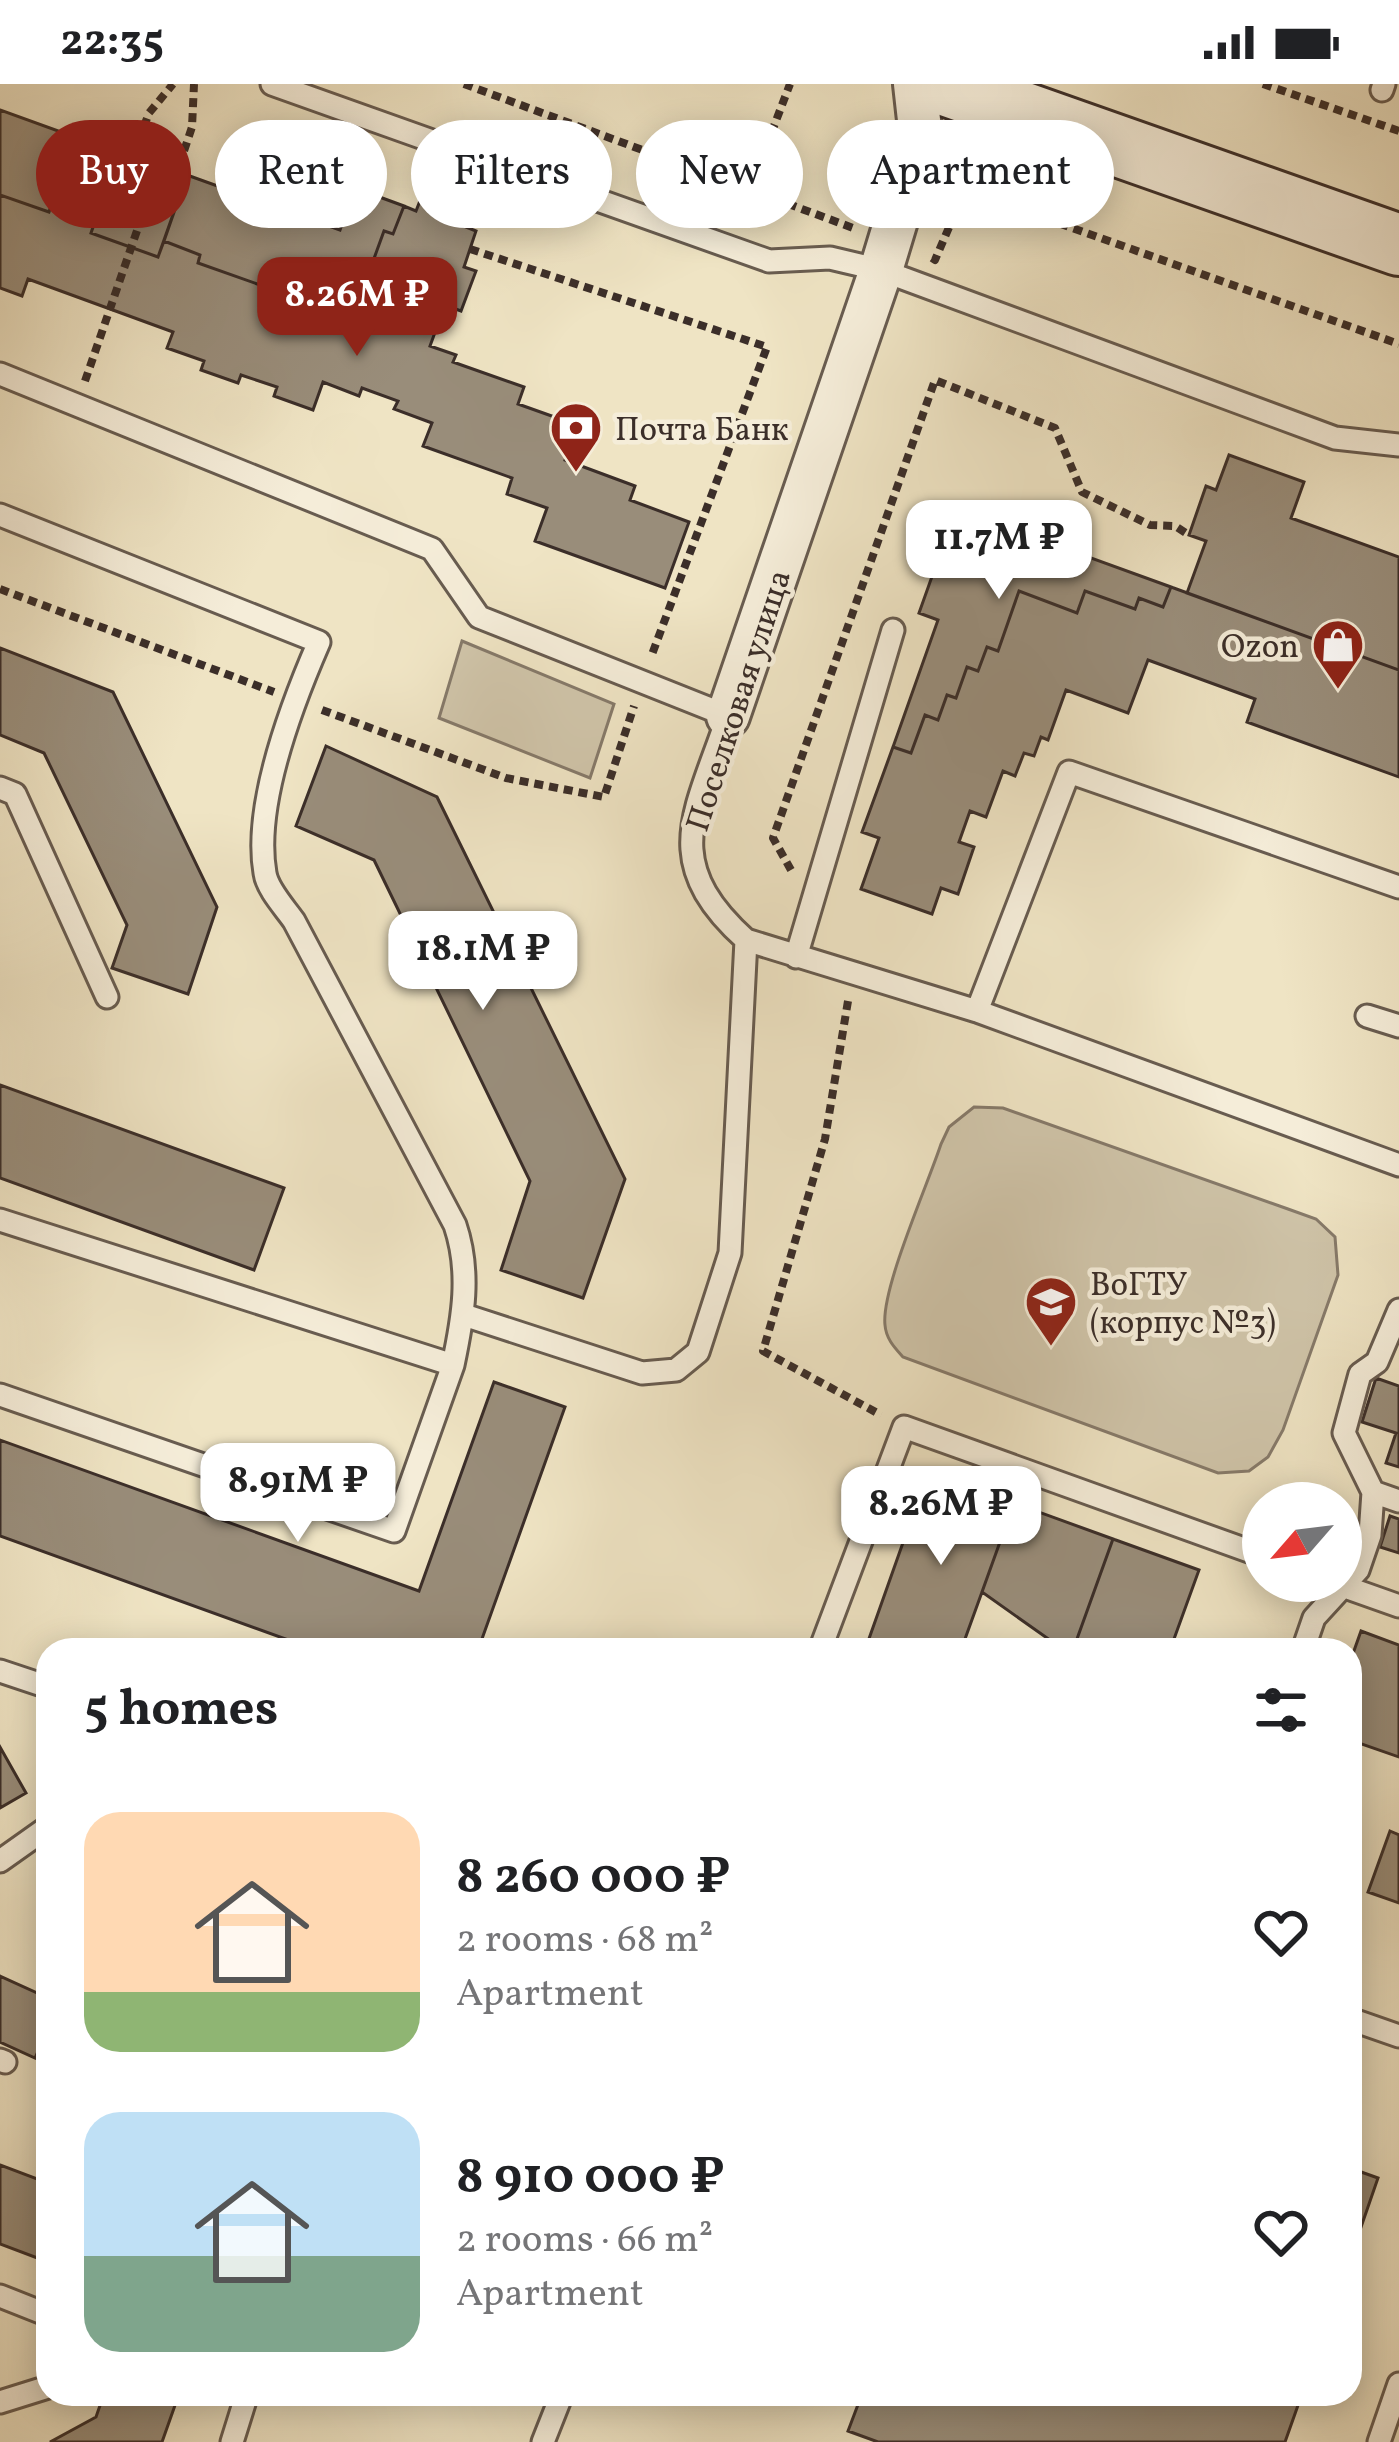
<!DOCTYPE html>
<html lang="en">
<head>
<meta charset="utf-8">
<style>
  :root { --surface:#fff; --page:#f2f2f2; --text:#202124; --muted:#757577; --accent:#8f2418 }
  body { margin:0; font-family:Vollkorn,serif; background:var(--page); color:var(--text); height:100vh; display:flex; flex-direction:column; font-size:45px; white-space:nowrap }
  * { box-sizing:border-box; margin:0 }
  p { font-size:39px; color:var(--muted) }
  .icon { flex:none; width:66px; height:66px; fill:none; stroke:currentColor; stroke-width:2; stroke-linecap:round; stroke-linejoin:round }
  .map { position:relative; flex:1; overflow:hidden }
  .sheet { position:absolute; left:36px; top:1554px; width:1326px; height:768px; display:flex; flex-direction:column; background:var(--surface); border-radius:36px; box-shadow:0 6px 30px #0003 }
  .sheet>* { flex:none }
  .hud { position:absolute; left:36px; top:36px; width:1329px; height:108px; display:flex; gap:24px }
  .needle { width:78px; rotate:242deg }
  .tools { position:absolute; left:1242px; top:1398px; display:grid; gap:24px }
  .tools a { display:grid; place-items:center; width:120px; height:120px; border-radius:50%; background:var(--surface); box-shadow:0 6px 30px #0003; font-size:60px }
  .price { position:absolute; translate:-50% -102px; padding:0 27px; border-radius:24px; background:#fff; color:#222; font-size:39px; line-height:78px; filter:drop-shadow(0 3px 6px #0008) }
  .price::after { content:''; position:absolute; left:50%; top:72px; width:36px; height:27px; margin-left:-18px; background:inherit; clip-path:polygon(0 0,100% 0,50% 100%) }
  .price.on { background:var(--accent); color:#fff }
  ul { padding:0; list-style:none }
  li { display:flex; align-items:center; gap:36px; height:300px; padding:0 48px }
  li span { display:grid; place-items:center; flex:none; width:336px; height:240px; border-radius:36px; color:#555 }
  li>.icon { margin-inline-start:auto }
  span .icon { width:144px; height:144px; fill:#fffc; stroke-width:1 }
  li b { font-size:51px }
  h2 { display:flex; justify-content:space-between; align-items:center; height:144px; padding:0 48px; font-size:51px }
  .pill { padding:0 42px; border-radius:54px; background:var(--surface); box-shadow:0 6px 30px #0003; font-size:42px; line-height:108px }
  .pill.on { background:var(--accent); color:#fff }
  .status { display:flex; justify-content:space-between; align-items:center; height:84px; padding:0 60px; background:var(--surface); direction:ltr }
  .status svg { height:33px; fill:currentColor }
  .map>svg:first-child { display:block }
</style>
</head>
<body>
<div class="status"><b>22:35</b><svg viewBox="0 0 49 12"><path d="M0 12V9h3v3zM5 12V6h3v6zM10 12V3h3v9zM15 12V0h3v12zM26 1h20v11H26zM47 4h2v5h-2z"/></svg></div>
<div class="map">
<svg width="1399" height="2358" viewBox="0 0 1399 2358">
  <rect width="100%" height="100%" fill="#efe4c4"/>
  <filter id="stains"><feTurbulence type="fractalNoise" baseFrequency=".00167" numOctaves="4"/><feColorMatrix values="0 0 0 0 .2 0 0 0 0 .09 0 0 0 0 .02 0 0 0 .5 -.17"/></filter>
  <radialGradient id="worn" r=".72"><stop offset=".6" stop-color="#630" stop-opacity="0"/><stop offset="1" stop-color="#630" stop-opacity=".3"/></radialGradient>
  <path fill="#d0c5aa" stroke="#867a6a" stroke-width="3" d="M 462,557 L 614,620 L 590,694 L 439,634 Z
    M 974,1023 L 1003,1024 L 1288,1125 L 1316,1135 L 1335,1153 L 1338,1191 L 1283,1346 L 1268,1373 L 1249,1387 L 1218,1389 L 903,1273 C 895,1264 886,1255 885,1241 C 881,1205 928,1100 941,1060 L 949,1043 Z"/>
  <path fill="#998d7a" stroke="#3b2e29" stroke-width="3" d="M 0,26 L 119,69 L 96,134 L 52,119 L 49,128 L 0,111 Z
    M 155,48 L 176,56 L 166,83 L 187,91 L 158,173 L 91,149 L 119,69 L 144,78 Z
    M 187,91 L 340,146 L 355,104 L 404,122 L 393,150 L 384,147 L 368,191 L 391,200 L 376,242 L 198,179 L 200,171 L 164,157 Z
    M 425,104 L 471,121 L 463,142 L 476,147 L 464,183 L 476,187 L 461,227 L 445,221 L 430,262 L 456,271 L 453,278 L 524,303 L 518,320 L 577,341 L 565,376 L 635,402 L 630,416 L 689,438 L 665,504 L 535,457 L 547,424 L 507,410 L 512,394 L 423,362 L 432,339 L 394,325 L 398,317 L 362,304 L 359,312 L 323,298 L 313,326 L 274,312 L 277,303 L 241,291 L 238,299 L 201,286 L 204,277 L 167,264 L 173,248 L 28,195 L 22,212 L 0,204 L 0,111 L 49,128 L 52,119 L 96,134 L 91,149 L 158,173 L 164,157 L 200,171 L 198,179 L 376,242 L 391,200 L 368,191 L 384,147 L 393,150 L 404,122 L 416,127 Z
    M 1229,371 L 1304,398 L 1291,434 L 1399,473 L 1399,586 L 1187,509 L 1206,457 L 1189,451 L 1206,402 L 1216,406 Z
    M 956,425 L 1171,503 L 1163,523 L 1139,514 L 1135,525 L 1085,507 L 1077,529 L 1019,507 L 998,567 L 987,563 L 978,587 L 967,583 L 956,614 L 947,611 L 938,636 L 925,631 L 911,669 L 893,663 L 938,536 L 919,529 Z
    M 1171,503 L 1399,586 L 1399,693 L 1247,638 L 1255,615 L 1148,576 L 1128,629 L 1066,606 L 1048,656 L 1041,653 L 1034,672 L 1024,669 L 1015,692 L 1003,687 L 986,733 L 970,727 L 959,758 L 974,763 L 958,810 L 941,804 L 932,830 L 861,805 L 879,754 L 862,748 L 893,663 L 911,669 L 925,631 L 938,636 L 947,611 L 956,614 L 967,583 L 978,587 L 987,563 L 998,567 L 1019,507 L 1077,529 L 1085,507 L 1135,525 L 1139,514 L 1163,523 Z
    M 0,564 L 113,608 L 217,823 L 188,910 L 112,884 L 127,841 L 44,669 L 0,651 Z
    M 326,662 L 437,713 L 625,1095 L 583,1214 L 501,1186 L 530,1097 L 374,776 L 296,742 Z
    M 0,1001 L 284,1104 L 254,1186 L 0,1094 Z
    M 1376,1294 L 1399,1302 L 1399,1383 L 1386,1379 L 1396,1349 L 1362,1338 Z
    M 494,1298 L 565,1323 L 478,1566 L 316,1566 L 0,1452 L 0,1356 L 419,1507 Z
    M 928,1388 L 1014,1419 L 982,1508 L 961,1566 L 865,1566 Z
    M 1014,1419 L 1113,1455 L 1073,1566 L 1064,1566 L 982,1508 Z
    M 1390,1432 L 1399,1435 L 1399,1469 L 1380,1463 Z
    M 1113,1455 L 1199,1486 L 1170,1566 L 1073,1566 Z
    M 1361,1547 L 1399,1561 L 1399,1673 L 1350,1656 L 1350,1578 Z
    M 0,1663 L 26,1709 L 0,1724 Z
    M 1390,1747 L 1399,1751 L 1399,1819 L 1368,1808 Z
    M 0,1892 L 48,1914 L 48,1945 L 35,1974 L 0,1958 Z
    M 0,2081 L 48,2099 L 48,2178 L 0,2160 Z
    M 1350,2084 L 1378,2094 L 1350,2175 Z
    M 104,2310 L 179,2310 L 162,2358 L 50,2358 L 96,2333 Z
    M 862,2310 L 1302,2310 L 1285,2358 L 878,2358 L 848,2347 Z"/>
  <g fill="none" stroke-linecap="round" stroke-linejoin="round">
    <g stroke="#685c50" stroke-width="27">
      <path id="service" d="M 272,0 L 769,177 L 830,174 L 881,186 L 1335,354 L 1399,361
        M 1382,6 L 1384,0
        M 0,290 L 432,465 L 479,533 L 728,632 C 696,728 658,777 746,856 L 730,1169 L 698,1268 L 676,1286 L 642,1289 L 464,1231
        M 0,431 L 319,558 C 292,620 253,721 265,789 C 267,805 285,824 294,837 L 455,1141 C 471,1188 463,1234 453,1281
        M 0,704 L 15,710 L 107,913
        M 746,856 L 977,927 L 1069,688 L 1399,803
        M 796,873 L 893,546
        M 977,927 L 1399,1081
        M 1367,932 L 1399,942
        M 0,1136 L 453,1281 L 394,1447 L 0,1311
        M 1373,1408 L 1399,1417
        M 1334,1499 L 1399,1522
        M 820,1566 L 904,1343 L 1263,1472
        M 1303,1566 L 1314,1534 L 1358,1486 L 1370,1451 L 1373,1408 L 1344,1349 L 1360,1290 L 1377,1278 L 1399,1226
        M 0,1587 L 48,1603
        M 0,1777 L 48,1743
        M 1350,1935 L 1399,1952
        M 0,1976 L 5,1978
        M 0,2212 L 48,2231
        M 0,2318 L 48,2303
        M 232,2358 L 247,2310
        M 543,2358 L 562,2310
        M 1379,2358 L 1399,2300"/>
    </g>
    <g stroke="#685c50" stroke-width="48">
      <path id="minor" d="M 728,632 L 881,186 L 921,54 L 915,0"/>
    </g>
    <g stroke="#3b2e29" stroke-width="66">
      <path id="secondary" d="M 942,0 L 1399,161"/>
    </g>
    <path stroke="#3b2e29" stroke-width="8" stroke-dasharray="9 6" stroke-linecap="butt" d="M 464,0 L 856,145
      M 1263,0 L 1399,47
      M 750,105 L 790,0
      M 978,110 L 991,67
      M 149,112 L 132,74 L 149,29 L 173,0
      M 470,165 L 767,263 L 651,573
      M 932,174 L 935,176 L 965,106 L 1399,260
      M 85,297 L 149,112 L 177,88 L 192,43 L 194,0
      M 0,505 L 274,608
      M 322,626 L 506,694 L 604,713 L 634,622
      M 791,786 L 773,754 L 935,296 L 1055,344 L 1082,408 L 1150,441 L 1175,442 L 1189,451
      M 848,917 L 825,1055 L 763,1267 L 881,1331"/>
    <use href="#service" stroke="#f5edd9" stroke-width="21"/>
    <use href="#minor" stroke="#f5edd9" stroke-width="42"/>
    <use href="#secondary" stroke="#f5edd9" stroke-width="60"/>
  </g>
  <defs>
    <g id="bank-pin" transform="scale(2.7)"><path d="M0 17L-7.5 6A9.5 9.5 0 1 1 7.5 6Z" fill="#8f2418" stroke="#f5edd9"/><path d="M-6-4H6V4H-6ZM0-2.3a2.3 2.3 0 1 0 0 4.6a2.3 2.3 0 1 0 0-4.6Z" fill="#fff"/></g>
    <g id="shop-pin" transform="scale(2.7)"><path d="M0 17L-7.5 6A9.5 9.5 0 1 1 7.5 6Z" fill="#8f2418" stroke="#f5edd9"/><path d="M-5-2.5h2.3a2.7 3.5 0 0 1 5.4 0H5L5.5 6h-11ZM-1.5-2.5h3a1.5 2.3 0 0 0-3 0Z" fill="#fff"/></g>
    <g id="university-pin" transform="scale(2.7)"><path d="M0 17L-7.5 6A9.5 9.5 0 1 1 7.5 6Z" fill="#8f2418" stroke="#f5edd9"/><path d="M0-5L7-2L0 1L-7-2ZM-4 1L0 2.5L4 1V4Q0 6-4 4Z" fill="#fff"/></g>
  </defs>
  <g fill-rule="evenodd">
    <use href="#bank-pin" x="576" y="344"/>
    <use href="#shop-pin" x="1338" y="561"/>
    <use href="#university-pin" x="1051" y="1218"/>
  </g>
  <g text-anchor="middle" stroke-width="9" stroke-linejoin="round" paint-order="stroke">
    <g font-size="33" fill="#3b2e29" stroke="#f5edd9" text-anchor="start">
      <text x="615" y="356">Почта Банк</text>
      <text x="1299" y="573" text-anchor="end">Ozon</text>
      <text x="1090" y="1211">ВоГТУ<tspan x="1090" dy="38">(корпус №3)</tspan></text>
    </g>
    <g font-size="33" fill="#3b2e29" stroke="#f5edd9">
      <text transform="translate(737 616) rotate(-72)" y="12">Поселковая улица</text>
    </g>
  </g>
  <rect width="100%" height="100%" filter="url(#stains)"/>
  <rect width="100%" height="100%" fill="url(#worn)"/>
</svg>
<div class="tools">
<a><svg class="needle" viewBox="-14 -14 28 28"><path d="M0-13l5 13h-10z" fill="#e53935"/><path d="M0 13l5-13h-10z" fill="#757577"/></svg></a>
</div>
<b class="price on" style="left:357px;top:275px">8.26M ₽</b>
<b class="price" style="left:999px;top:518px">11.7M ₽</b>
<b class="price" style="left:483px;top:929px">18.1M ₽</b>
<b class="price" style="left:298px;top:1461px">8.91M ₽</b>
<b class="price" style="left:941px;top:1484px">8.26M ₽</b>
<div class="hud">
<a class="pill on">Buy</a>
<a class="pill">Rent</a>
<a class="pill">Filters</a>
<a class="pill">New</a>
<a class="pill">Apartment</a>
</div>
<section class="sheet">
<h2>5 homes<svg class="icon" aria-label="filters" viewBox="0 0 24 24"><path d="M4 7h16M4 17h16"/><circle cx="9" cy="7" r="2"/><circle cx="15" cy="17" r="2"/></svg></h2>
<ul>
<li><span style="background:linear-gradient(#ffd9b3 75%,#8fb573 0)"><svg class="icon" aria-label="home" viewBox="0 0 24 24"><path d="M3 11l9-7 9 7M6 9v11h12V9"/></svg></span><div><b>8 260 000 ₽</b><p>2 rooms · 68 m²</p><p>Apartment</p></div><svg class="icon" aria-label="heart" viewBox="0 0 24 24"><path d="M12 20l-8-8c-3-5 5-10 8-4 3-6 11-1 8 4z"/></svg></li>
<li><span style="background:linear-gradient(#bfe0f5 60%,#7fa58c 0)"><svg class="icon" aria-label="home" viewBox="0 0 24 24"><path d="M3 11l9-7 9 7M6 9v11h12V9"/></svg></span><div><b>8 910 000 ₽</b><p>2 rooms · 66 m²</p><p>Apartment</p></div><svg class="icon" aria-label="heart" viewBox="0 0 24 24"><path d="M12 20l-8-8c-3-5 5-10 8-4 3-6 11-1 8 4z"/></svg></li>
</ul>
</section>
</div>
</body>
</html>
